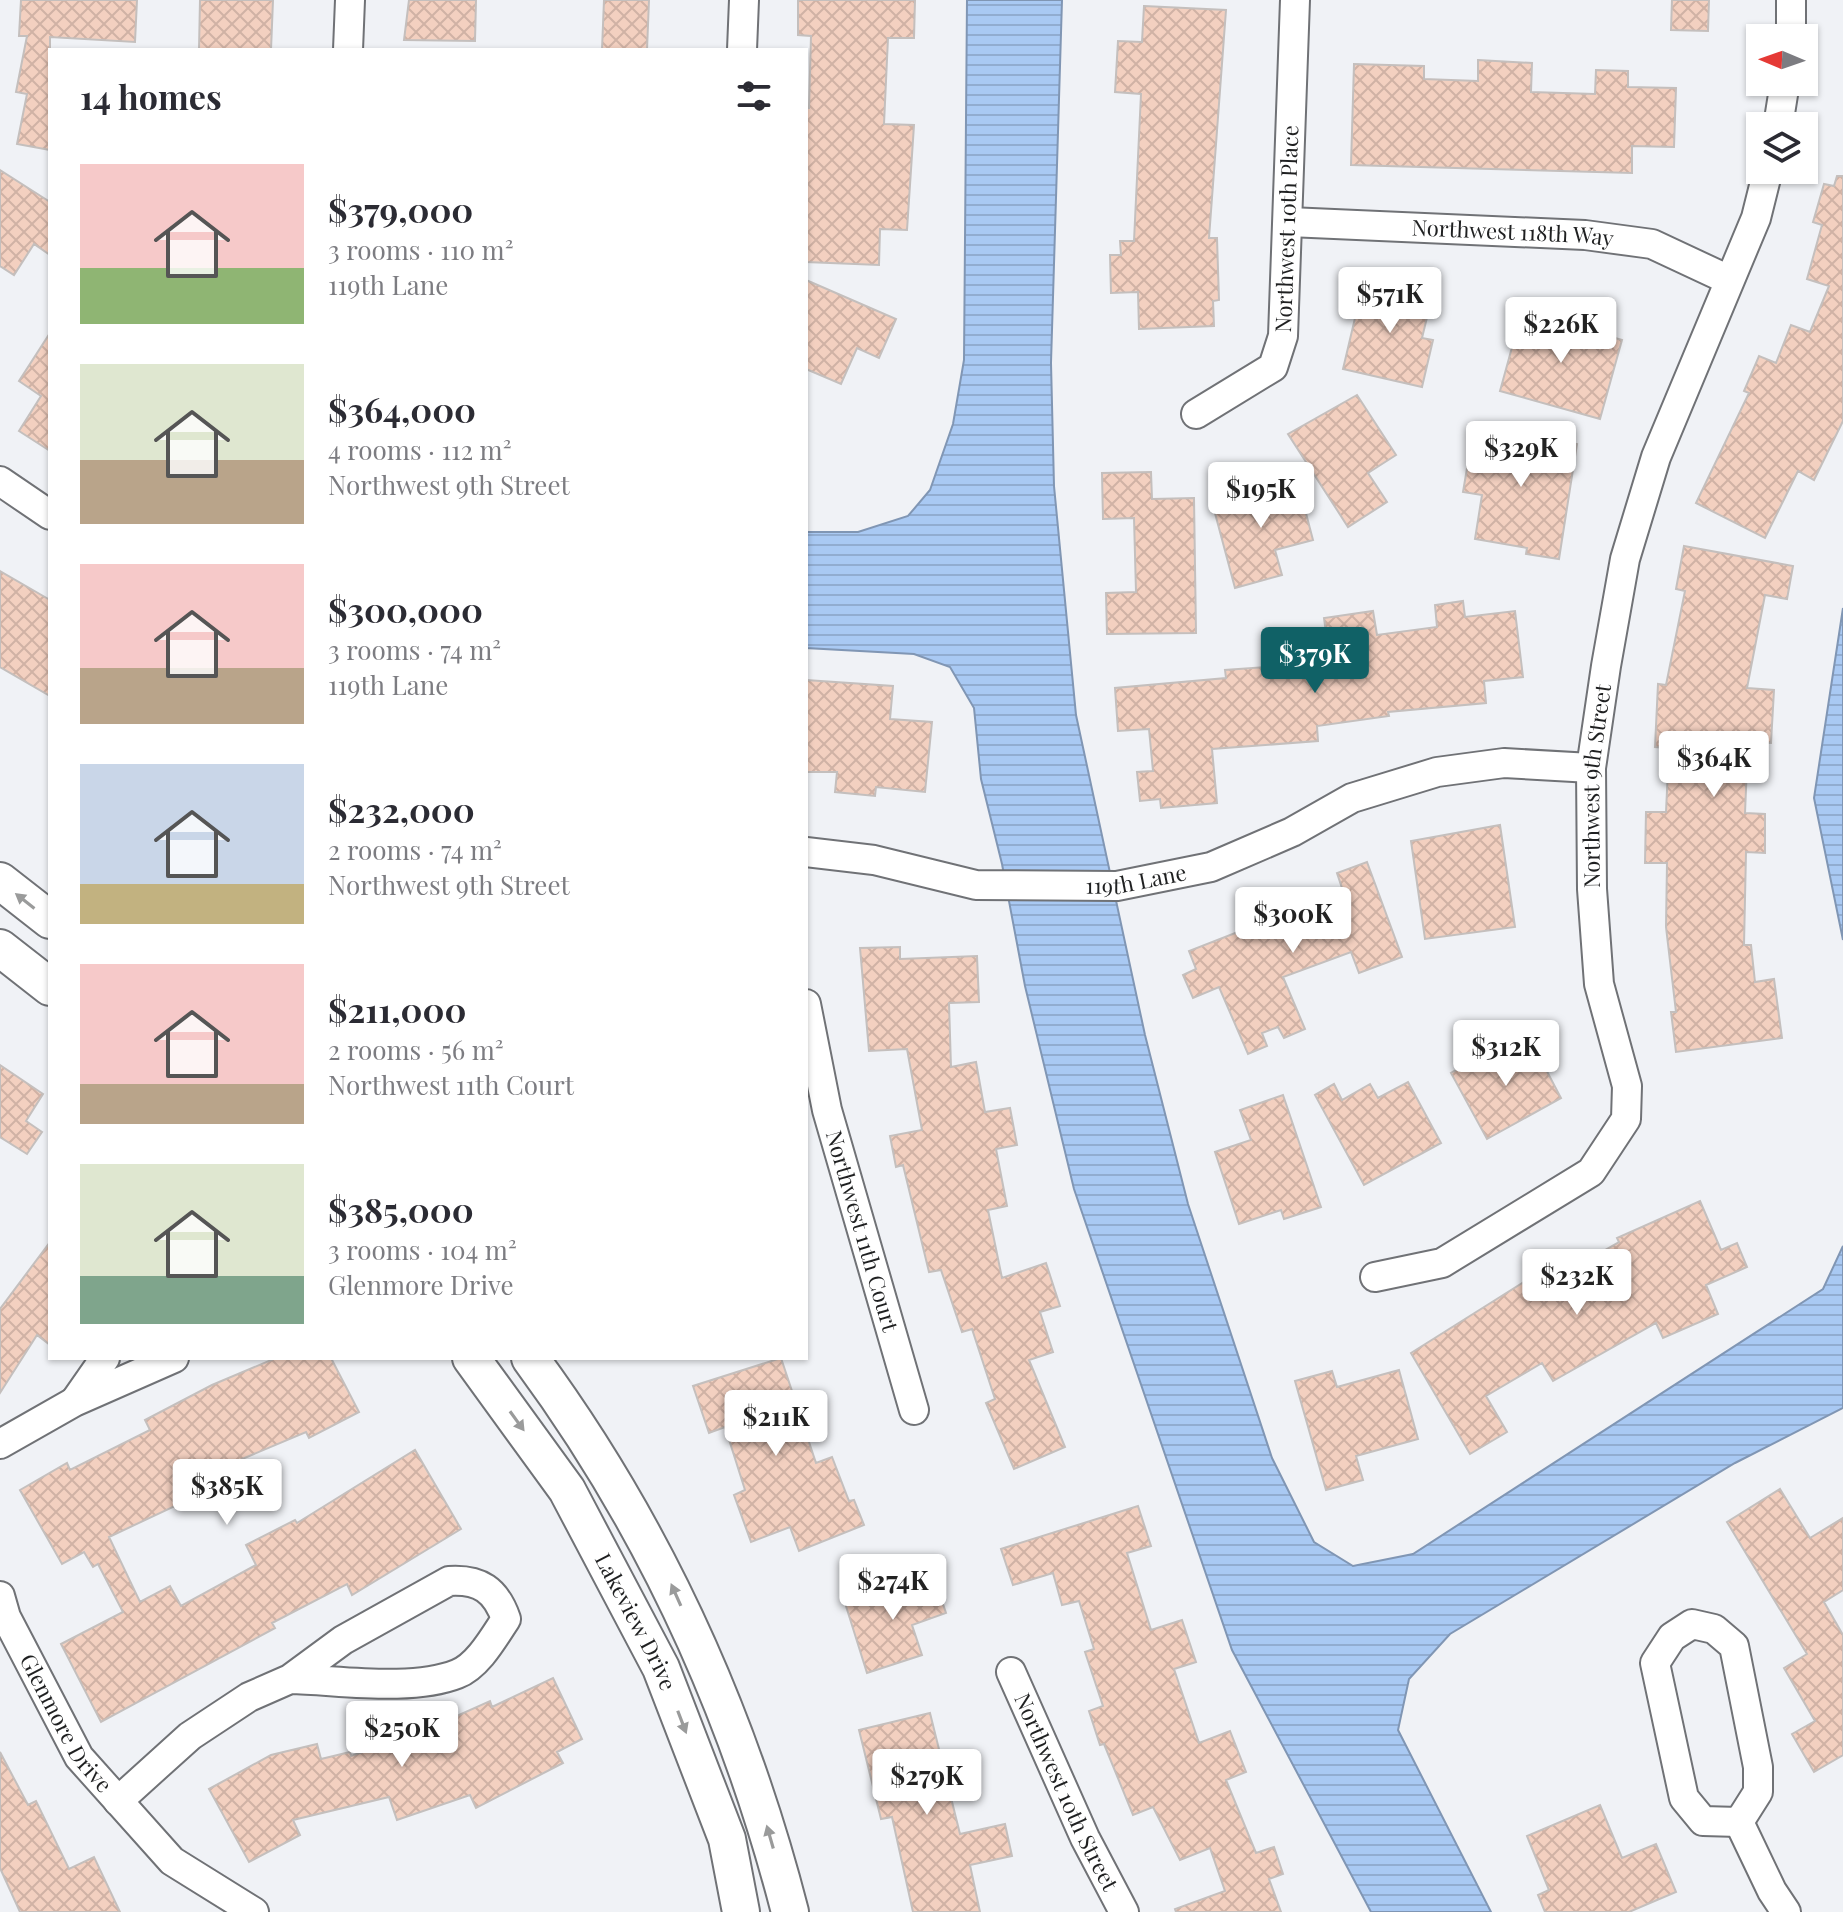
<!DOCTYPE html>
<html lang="en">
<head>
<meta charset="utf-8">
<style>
  :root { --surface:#fff; --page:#f7f7f7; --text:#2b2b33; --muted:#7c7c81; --accent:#106166 }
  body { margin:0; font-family:"Playfair Display",serif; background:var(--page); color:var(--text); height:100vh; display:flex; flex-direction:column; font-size:30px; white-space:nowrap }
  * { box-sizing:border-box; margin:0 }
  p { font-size:26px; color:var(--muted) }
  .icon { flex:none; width:44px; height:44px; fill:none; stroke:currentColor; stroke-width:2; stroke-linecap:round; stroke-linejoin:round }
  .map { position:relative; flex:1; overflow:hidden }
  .details { position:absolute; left:48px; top:48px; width:760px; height:1312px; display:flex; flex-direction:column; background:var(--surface); border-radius:0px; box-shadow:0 2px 6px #0004 }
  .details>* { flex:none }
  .needle { width:52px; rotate:272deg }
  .tools { position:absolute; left:1746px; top:24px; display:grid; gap:16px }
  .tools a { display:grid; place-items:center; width:72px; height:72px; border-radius:0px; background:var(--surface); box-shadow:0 2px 6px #0004; font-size:40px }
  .price { position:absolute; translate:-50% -68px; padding:0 18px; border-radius:8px; background:#fff; color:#222; font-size:26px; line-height:52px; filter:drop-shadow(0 2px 4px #0008) }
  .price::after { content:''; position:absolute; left:50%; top:48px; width:24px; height:18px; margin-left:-12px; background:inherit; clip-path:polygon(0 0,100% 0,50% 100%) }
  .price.selected { background:var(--accent); color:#fff }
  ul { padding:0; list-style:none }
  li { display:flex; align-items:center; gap:24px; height:200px; padding:0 32px }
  li span { display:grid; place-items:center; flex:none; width:224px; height:160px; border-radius:0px; color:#555 }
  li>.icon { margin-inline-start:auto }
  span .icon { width:96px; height:96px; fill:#fffc; stroke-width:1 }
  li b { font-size:34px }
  h2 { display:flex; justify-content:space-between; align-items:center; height:96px; padding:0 32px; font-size:34px }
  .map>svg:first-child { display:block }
</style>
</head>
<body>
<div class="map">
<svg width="1843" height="1912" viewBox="0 0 1843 1912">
  <defs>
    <pattern id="water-rules" width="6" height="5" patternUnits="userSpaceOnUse" patternTransform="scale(2)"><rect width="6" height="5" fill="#a9c9f3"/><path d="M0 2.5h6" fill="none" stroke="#91acd0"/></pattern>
    <pattern id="building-cross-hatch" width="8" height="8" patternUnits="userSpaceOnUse" patternTransform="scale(2)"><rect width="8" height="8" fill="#f3d0c0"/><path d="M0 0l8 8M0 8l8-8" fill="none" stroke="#d0b2a5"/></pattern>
  </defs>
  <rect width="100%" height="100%" fill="#f0f2f6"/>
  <path fill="url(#water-rules)" stroke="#8096b4" stroke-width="2" d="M 967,0 L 1062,0 L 1051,363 L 1054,486 L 1076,715 L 1145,1035 L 1188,1204 L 1272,1458 L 1314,1542 L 1353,1566 L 1413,1554 L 1823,1289 L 1843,1246 L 1843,1408 L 1735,1463 L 1450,1634 L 1409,1679 L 1398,1730 L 1491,1912 L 1371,1912 L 1232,1650 L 1074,1189 L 1025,986 L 1002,864 L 981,779 L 974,708 L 950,667 L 914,654 L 806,648 L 806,532 L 858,532 L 908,516 L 930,490 L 953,424 L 964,360 Z
    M 1843,608 L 1843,940 L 1814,798 Z"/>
  <path fill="url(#building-cross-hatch)" stroke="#c4bfbd" stroke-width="2" d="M 21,0 L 137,0 L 135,42 L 50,37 L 50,150 L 17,144 L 27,94 L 16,92 L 27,36 L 19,36 Z
    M 200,0 L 273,0 L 271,50 L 199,50 Z
    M 409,0 L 476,0 L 475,41 L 404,40 Z
    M 604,0 L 649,0 L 647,50 L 602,50 Z
    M 798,0 L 915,0 L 914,38 L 888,38 L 884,124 L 914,125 L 907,230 L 880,229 L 879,265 L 806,262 L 806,108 L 809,108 L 811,36 L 798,35 Z
    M 1672,0 L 1709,0 L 1708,31 L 1671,30 Z
    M 1144,6 L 1226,10 L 1209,238 L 1217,238 L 1219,300 L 1213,301 L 1214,326 L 1139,329 L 1138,292 L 1111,293 L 1110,255 L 1121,255 L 1120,241 L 1134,241 L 1141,94 L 1115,92 L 1118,41 L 1142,42 Z
    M 1478,60 L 1532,63 L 1531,92 L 1595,94 L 1596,70 L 1628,71 L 1628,87 L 1676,88 L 1674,147 L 1632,146 L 1632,173 L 1351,165 L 1354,64 L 1424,66 L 1424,79 L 1478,81 Z
    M 0,170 L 50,202 L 50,255 L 34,244 L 14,275 L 0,266 Z
    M 1837,176 L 1843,176 L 1843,421 L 1814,480 L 1798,471 L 1765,538 L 1696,503 L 1749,393 L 1744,391 L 1759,356 L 1776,363 L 1791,325 L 1810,332 L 1829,286 L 1807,279 L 1822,225 L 1813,222 L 1824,184 L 1834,186 Z
    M 806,280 L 896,319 L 879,358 L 857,348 L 841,384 L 806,369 Z
    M 1364,280 L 1432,297 L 1422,338 L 1433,340 L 1422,387 L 1343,369 Z
    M 1522,311 L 1622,340 L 1600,419 L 1500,391 Z
    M 50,333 L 50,451 L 19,431 L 41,396 L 19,381 Z
    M 1357,395 L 1396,455 L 1368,473 L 1387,502 L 1348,527 L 1288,434 Z
    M 1474,427 L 1577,444 L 1559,559 L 1526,554 L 1527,548 L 1475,539 L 1482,495 L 1463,492 Z
    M 1151,472 L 1152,499 L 1194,498 L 1196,633 L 1107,634 L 1106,593 L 1136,592 L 1134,518 L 1103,519 L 1102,473 Z
    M 1297,479 L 1313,540 L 1275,550 L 1282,575 L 1235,588 L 1212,502 Z
    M 1684,546 L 1793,566 L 1787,599 L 1765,595 L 1747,688 L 1774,690 L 1771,743 L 1748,742 L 1745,813 L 1765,814 L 1765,853 L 1746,852 L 1744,945 L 1751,945 L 1755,982 L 1774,979 L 1782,1038 L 1676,1052 L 1671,1012 L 1676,1012 L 1666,927 L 1667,863 L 1645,863 L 1646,812 L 1666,812 L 1669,748 L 1655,747 L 1658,684 L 1666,685 L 1685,591 L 1676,589 Z
    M 0,571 L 50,600 L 50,696 L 0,667 Z
    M 1463,601 L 1465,617 L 1515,611 L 1523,677 L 1484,681 L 1486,703 L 1388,712 L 1389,716 L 1317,726 L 1318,741 L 1212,749 L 1217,803 L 1161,808 L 1160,799 L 1140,801 L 1137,772 L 1153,771 L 1149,729 L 1118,731 L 1115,688 L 1226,678 L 1225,670 L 1266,667 L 1266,675 L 1331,669 L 1324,618 L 1373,611 L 1377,635 L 1437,627 L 1435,605 Z
    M 806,680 L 893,686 L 890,719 L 932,722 L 925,792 L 876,787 L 875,796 L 835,792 L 837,772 L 806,772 Z
    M 1500,825 L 1515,927 L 1425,939 L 1411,841 Z
    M 1367,862 L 1402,957 L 1359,973 L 1351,952 L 1283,977 L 1305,1029 L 1284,1038 L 1278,1027 L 1262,1033 L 1267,1046 L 1248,1054 L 1219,987 L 1193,998 L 1183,975 L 1196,969 L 1189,951 L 1343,891 L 1337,873 Z
    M 900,947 L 900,959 L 977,956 L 979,1002 L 949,1003 L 951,1067 L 976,1062 L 985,1112 L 1010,1108 L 1017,1145 L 996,1149 L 1007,1206 L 988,1210 L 1002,1278 L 1046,1263 L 1060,1306 L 1040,1312 L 1053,1352 L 1029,1360 L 1065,1447 L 1014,1469 L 986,1403 L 995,1399 L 972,1329 L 962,1332 L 941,1270 L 929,1272 L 903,1165 L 896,1167 L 890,1136 L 922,1130 L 907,1049 L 869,1051 L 860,948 Z
    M 1531,1041 L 1561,1098 L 1487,1139 L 1451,1073 L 1488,1052 L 1493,1062 Z
    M 0,1065 L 43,1094 L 26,1121 L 42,1132 L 27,1154 L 0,1137 Z
    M 1408,1082 L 1441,1143 L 1364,1185 L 1315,1095 L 1334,1084 L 1342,1100 L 1370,1084 L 1378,1098 Z
    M 1283,1095 L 1321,1207 L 1284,1219 L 1281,1210 L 1239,1224 L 1215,1152 L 1251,1140 L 1240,1110 Z
    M 1700,1201 L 1721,1250 L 1737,1243 L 1747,1267 L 1706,1285 L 1718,1314 L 1663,1338 L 1656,1323 L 1553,1381 L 1542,1363 L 1486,1396 L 1507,1432 L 1470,1454 L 1411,1353 L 1538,1273 L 1544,1285 L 1619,1242 L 1617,1238 Z
    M 50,1242 L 50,1345 L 37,1335 L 0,1393 L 0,1309 Z
    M 276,1358 L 331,1358 L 359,1412 L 309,1438 L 306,1432 L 228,1465 L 238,1485 L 216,1496 L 213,1488 L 109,1537 L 140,1602 L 170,1586 L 181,1606 L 256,1565 L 246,1545 L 295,1520 L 297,1523 L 415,1450 L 461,1529 L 352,1595 L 347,1584 L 272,1623 L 275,1628 L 101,1722 L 61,1644 L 123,1612 L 98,1564 L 93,1567 L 84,1552 L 62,1564 L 20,1490 L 67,1463 L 70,1470 L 150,1430 L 145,1420 L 212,1385 Z
    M 781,1358 L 816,1463 L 832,1457 L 849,1501 L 854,1500 L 864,1525 L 799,1551 L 790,1527 L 751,1542 L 734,1495 L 745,1490 L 725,1427 L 709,1433 L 693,1386 Z
    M 1399,1370 L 1418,1439 L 1356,1456 L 1363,1480 L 1326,1490 L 1295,1381 L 1332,1371 L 1337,1387 Z
    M 1780,1489 L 1810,1538 L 1843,1518 L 1843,1590 L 1824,1602 L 1843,1635 L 1843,1755 L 1814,1772 L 1792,1734 L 1815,1721 L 1784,1668 L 1807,1654 L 1727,1522 Z
    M 1138,1506 L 1151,1546 L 1127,1553 L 1151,1630 L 1182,1620 L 1196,1662 L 1174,1669 L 1199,1743 L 1230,1731 L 1246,1772 L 1226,1780 L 1256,1853 L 1274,1847 L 1283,1874 L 1269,1879 L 1281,1912 L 1176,1912 L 1175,1909 L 1225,1891 L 1210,1848 L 1180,1860 L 1153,1807 L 1133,1815 L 1104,1744 L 1100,1745 L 1089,1711 L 1103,1706 L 1085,1652 L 1094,1649 L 1079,1601 L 1062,1605 L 1053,1573 L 1013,1585 L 1001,1549 Z
    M 933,1575 L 946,1613 L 912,1625 L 922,1655 L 867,1673 L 845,1603 Z
    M 553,1678 L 582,1739 L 557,1752 L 563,1763 L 476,1808 L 470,1795 L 397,1820 L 389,1797 L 293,1820 L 300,1835 L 249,1862 L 209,1789 L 271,1755 L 317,1744 L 321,1759 L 350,1752 L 351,1756 L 421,1732 L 490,1701 L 492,1707 Z
    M 930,1713 L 960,1834 L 1005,1824 L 1012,1856 L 970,1865 L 980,1912 L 913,1912 L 892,1817 L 881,1819 L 859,1730 Z
    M 0,1752 L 28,1805 L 36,1801 L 69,1869 L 94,1857 L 120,1912 L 20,1912 L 0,1868 Z
    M 1600,1805 L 1622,1858 L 1656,1844 L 1676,1892 L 1629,1912 L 1545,1912 L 1538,1895 L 1549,1890 L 1527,1836 Z"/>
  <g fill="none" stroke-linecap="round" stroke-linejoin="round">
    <g stroke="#707276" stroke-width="32">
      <g id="minor">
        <path d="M 1791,38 L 1791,0"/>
        <path d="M 348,50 L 350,0"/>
        <path d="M 742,50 L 744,0"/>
        <path d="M 1778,126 L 1785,82"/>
        <path id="s1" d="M 1289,222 L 1585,235 L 1652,244 L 1729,280"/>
        <path id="s2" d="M 1196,414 L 1273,367 L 1283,336 L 1295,0"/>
        <path d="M 0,481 L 50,515"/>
        <path id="s3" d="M 806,852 L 874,860 L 976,885 L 1117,886 L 1211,867 L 1292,832 L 1352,798 L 1437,772 L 1504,763 L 1591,768"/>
        <path id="s4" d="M 806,1004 L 827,1110 L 914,1410"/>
        <path id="s5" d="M 1375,1277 L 1442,1263 L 1591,1172 L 1626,1119 L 1627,1086 L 1599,984 L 1592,889 L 1591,768 L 1606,666 L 1625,559 L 1656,457 L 1756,218 L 1768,170"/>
        <path d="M 75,1401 L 105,1358"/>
        <path d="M 0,1444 L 74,1402 L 174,1358"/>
        <path id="s6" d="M 0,1596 L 6,1617 L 79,1757 L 172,1861 L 254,1912"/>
        <path d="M 1692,1624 L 1714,1629 L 1734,1646 L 1758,1767 L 1758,1792 L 1739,1822 L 1703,1821 L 1684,1798 L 1655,1663 L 1672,1637 Z"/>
        <path id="s7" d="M 1011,1672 L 1085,1838 L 1124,1912"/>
        <path d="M 118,1801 L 190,1736 L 249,1697 L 290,1679 L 343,1640 L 449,1581 C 480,1579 496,1590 506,1619 C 494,1637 478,1666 457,1674 C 411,1692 339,1680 290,1679"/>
        <path d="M 1739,1822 L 1772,1891 L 1786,1912"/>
      </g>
    </g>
    <g stroke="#707276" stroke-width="40">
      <g id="tertiary">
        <path d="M 0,881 L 50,920"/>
        <path d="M 0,948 L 50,987"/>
        <path id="s8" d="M 471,1358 L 567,1490 L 661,1668 L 727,1839 L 741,1912"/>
        <path d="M 530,1358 C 654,1526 738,1710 790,1912"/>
      </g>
    </g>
    <use href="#minor" stroke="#fff" stroke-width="28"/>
    <use href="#tertiary" stroke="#fff" stroke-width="36"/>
  </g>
  <defs><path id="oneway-solid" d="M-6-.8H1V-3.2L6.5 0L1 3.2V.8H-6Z" transform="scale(2)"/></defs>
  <g fill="#9a9b9b">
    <use href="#oneway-solid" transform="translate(25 901) rotate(-142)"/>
    <use href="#oneway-solid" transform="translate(517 1421) rotate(54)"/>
    <use href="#oneway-solid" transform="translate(676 1595) rotate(-114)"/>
    <use href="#oneway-solid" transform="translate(682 1722) rotate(69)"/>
    <use href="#oneway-solid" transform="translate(770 1837) rotate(-106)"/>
  </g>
  <g text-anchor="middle" stroke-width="6" stroke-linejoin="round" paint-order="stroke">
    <g font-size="22" fill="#1f2021" stroke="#fff">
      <text dy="8" stroke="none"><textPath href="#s2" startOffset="230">Northwest 10th Place</textPath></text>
      <text dy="8" stroke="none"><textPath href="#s1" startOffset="224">Northwest 118th Way</textPath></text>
      <text dy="8" stroke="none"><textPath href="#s5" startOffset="644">Northwest 9th Street</textPath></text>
      <text dy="8" stroke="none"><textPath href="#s3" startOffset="334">119th Lane</textPath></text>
      <text dy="8" stroke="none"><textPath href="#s4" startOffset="234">Northwest 11th Court</textPath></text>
      <text dy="8" stroke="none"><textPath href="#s8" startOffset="312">Lakeview Drive</textPath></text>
      <text dy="8" stroke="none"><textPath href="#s6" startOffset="144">Glenmore Drive</textPath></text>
      <text dy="8" stroke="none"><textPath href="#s7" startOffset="132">Northwest 10th Street</textPath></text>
    </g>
  </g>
</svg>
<div class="tools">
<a><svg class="needle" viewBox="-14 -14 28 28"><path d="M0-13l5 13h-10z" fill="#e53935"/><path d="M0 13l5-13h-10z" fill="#7c7c81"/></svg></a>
<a><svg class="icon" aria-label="layers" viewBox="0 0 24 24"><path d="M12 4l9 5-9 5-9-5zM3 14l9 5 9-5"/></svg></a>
</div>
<b class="price" style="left:1390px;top:335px">$571K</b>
<b class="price" style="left:1561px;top:365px">$226K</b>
<b class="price" style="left:1521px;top:489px">$329K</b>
<b class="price" style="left:1261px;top:530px">$195K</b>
<b class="price selected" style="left:1315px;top:695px">$379K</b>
<b class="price" style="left:1714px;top:799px">$364K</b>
<b class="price" style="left:1293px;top:955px">$300K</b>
<b class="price" style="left:1506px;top:1088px">$312K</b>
<b class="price" style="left:1577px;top:1317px">$232K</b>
<b class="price" style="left:776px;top:1458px">$211K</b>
<b class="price" style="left:227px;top:1527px">$385K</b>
<b class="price" style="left:893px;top:1622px">$274K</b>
<b class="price" style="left:402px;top:1769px">$250K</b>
<b class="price" style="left:927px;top:1817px">$279K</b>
<section class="details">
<h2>14 homes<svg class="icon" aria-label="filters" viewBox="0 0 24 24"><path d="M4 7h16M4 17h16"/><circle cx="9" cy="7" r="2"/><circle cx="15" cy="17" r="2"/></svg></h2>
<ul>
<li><span style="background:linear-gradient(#f6c9c9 65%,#8fb573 0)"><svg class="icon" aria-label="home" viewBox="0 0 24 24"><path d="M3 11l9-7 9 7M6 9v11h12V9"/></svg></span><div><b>$379,000</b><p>3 rooms · 110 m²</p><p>119th Lane</p></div></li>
<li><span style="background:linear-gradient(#dfe7d0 60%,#b9a48a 0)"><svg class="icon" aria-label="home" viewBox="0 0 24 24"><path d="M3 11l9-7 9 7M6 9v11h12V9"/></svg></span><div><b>$364,000</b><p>4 rooms · 112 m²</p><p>Northwest 9th Street</p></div></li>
<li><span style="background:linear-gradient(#f6c9c9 65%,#b9a48a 0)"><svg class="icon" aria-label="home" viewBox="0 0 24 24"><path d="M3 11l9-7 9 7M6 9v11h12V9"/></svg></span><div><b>$300,000</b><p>3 rooms · 74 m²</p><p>119th Lane</p></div></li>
<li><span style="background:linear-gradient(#c9d6e8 75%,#c2b280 0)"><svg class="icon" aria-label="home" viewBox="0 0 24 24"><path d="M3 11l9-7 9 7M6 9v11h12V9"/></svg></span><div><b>$232,000</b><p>2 rooms · 74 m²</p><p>Northwest 9th Street</p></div></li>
<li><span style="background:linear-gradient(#f6c9c9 75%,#b9a48a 0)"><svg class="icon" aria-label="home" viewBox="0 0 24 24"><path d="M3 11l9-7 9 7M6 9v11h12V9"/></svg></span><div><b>$211,000</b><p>2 rooms · 56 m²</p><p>Northwest 11th Court</p></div></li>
<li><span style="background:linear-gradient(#dfe7d0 70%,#7fa58c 0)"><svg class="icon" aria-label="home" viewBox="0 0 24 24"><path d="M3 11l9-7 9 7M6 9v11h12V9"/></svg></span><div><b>$385,000</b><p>3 rooms · 104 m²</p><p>Glenmore Drive</p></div></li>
</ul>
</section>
</div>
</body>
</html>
